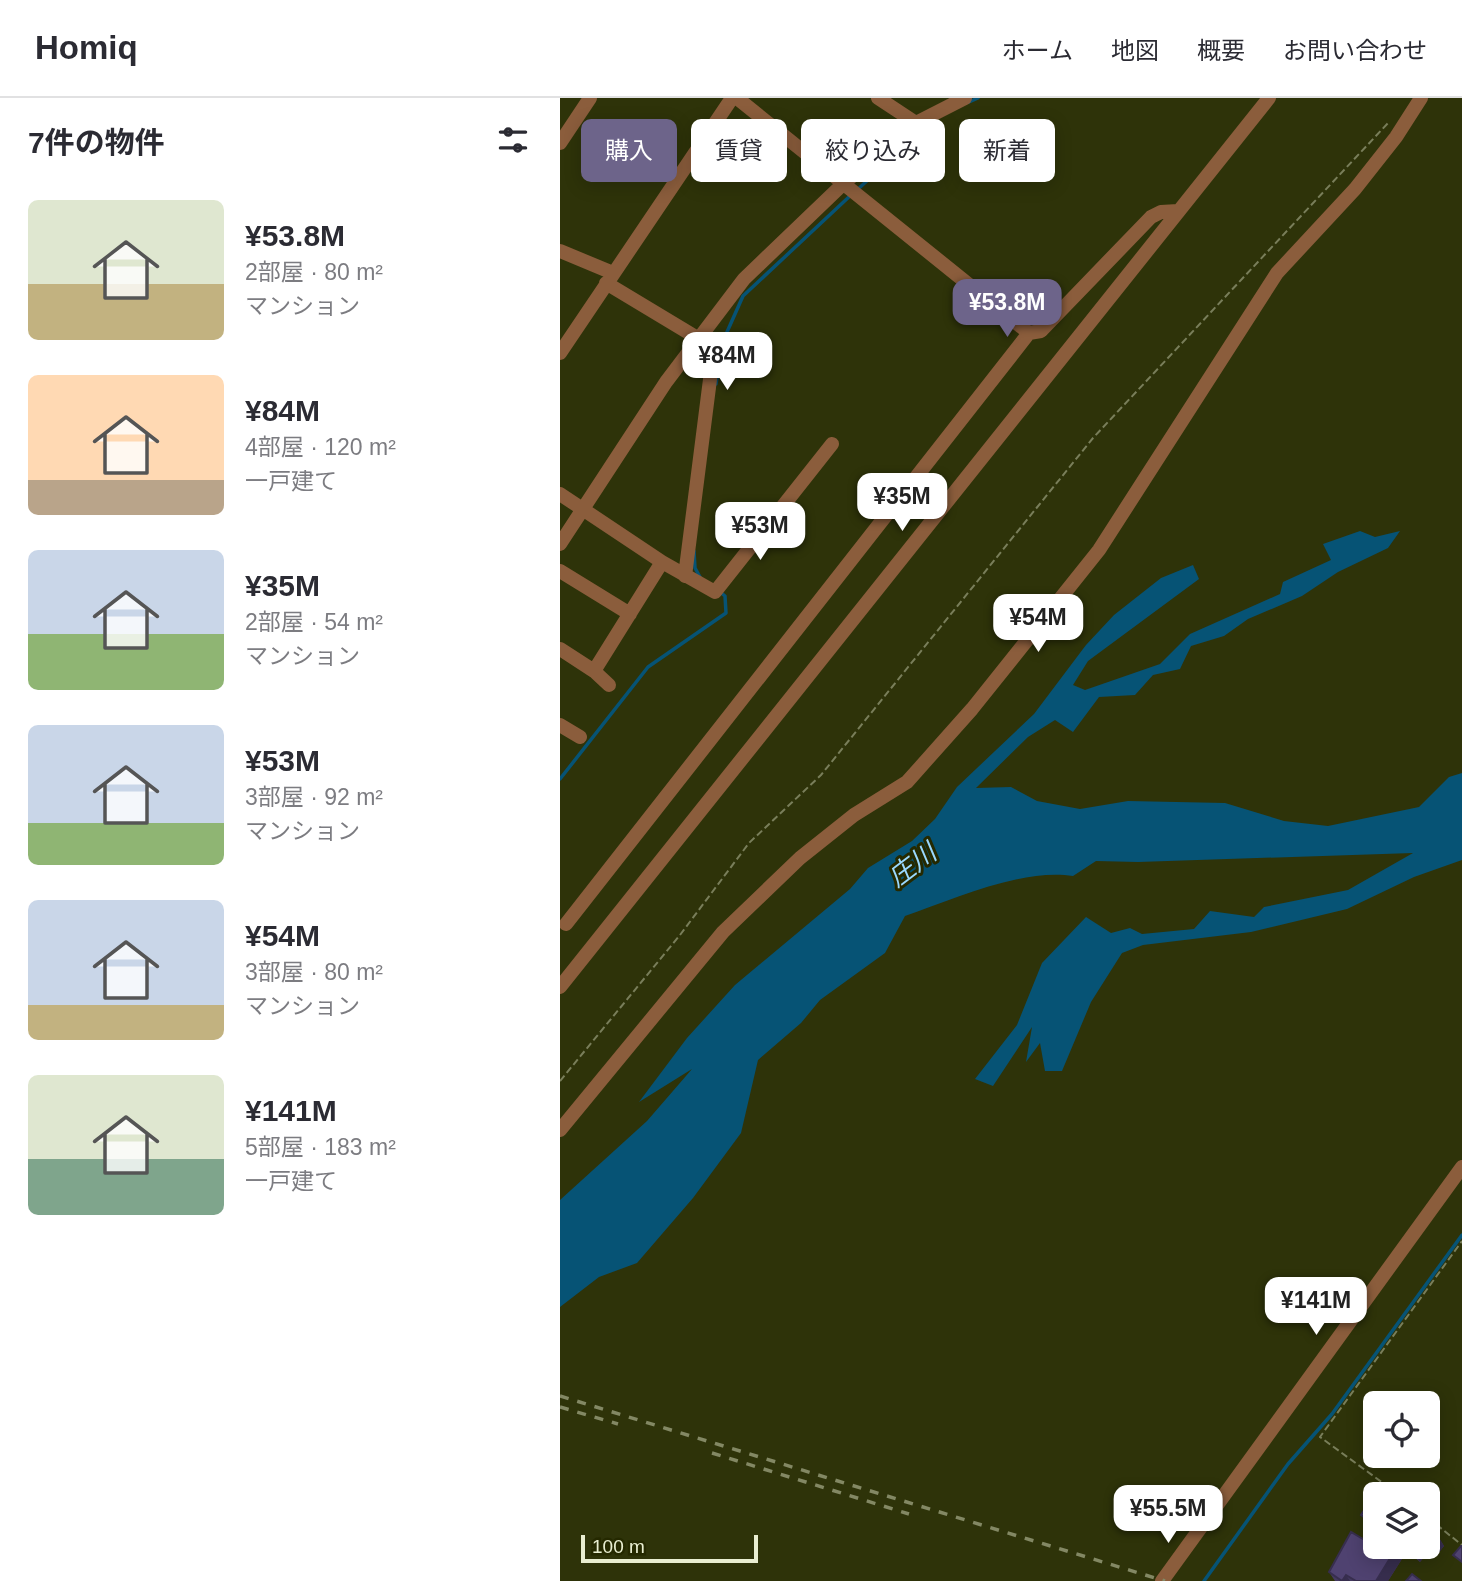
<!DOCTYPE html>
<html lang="ja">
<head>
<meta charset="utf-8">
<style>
  :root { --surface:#fff; --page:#f7f7f7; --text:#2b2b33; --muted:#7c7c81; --line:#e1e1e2; --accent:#6d648a }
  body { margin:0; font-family:Helvetica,"Noto Sans JP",sans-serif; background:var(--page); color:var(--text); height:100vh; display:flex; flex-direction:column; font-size:26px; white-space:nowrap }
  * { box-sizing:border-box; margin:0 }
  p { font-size:23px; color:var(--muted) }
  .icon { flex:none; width:38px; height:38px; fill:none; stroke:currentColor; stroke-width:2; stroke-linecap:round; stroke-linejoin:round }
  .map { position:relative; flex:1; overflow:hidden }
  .sheet { display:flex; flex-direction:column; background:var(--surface); width:560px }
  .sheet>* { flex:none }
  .top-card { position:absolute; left:21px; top:21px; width:665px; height:63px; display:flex; gap:14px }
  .fabs { position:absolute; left:803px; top:1293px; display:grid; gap:14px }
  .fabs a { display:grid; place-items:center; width:77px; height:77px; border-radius:10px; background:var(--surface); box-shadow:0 4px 18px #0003; font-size:35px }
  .scale { position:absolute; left:21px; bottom:18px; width:177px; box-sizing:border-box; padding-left:7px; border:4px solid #e9eed1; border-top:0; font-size:19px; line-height:24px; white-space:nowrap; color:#e9eed1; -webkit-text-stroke:5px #252900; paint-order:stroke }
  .price { position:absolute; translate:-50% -60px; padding:0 16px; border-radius:14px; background:#fff; color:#222; font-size:23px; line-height:46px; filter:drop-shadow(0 2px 4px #0008) }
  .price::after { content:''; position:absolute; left:50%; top:42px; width:21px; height:16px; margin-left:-10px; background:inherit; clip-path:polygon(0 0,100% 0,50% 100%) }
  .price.selected { background:var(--accent); color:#fff }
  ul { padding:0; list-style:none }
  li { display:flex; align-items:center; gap:21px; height:175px; padding:0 28px }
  li span { display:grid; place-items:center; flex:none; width:196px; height:140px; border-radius:10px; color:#555 }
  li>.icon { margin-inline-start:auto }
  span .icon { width:84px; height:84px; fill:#fffc; stroke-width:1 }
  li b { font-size:30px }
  h2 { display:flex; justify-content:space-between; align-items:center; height:84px; padding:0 28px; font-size:30px }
  .tag { padding:0 24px; border-radius:10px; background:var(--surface); box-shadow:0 4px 18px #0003; font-size:24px; line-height:63px }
  .tag.selected { background:var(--accent); color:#fff }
  header { display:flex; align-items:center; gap:42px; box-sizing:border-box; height:98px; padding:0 35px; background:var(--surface); border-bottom:2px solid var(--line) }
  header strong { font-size:33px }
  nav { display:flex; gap:38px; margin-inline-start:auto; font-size:24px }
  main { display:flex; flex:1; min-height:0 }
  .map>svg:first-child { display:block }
</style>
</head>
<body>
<header>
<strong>Homiq</strong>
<nav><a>ホーム</a><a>地図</a><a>概要</a><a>お問い合わせ</a></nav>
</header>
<main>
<section class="sheet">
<h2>7件の物件<svg class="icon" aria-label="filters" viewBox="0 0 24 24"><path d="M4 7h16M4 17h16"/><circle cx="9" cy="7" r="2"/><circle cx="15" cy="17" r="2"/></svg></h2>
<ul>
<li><span style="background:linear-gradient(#dfe7d0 60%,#c2b280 0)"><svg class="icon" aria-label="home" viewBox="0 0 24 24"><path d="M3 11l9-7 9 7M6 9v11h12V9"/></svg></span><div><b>¥53.8M</b><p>2部屋 · 80 m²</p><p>マンション</p></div></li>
<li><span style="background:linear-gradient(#ffd9b3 75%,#b9a48a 0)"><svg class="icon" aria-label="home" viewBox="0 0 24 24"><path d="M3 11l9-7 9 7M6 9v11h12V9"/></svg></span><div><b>¥84M</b><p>4部屋 · 120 m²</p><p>一戸建て</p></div></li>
<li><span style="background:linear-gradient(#c9d6e8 60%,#8fb573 0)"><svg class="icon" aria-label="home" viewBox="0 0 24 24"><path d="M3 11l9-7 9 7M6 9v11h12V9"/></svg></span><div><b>¥35M</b><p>2部屋 · 54 m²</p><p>マンション</p></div></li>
<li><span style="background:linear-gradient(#c9d6e8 70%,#8fb573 0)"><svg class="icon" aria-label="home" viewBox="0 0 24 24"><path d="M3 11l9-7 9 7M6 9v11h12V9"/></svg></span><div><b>¥53M</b><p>3部屋 · 92 m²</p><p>マンション</p></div></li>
<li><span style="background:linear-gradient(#c9d6e8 75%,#c2b280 0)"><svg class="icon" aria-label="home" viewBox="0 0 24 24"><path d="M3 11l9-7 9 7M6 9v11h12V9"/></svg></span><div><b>¥54M</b><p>3部屋 · 80 m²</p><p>マンション</p></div></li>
<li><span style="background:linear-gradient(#dfe7d0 60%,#7fa58c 0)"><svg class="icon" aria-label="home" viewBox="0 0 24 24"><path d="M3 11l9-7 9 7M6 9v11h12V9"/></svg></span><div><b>¥141M</b><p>5部屋 · 183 m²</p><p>一戸建て</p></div></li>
</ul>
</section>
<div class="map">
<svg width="902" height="1483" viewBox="0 0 902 1483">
  <rect width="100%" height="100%" fill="#2e3309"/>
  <path fill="#065375" d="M 800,433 L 815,439 L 840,433 L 828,450 L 778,474 L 742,498 L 688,521 L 664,538 L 631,548 L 620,571 L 593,577 L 575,597 L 539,599 L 513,634 L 495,622 L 468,639 L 416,690 L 451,689 L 477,703 L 520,711 L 568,703 L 665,705 L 724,723 L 768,728 L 859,709 L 889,679 L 902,675 L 902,762 L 854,779 L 787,811 L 691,834 L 583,847 L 562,855 L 531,904 L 502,973 L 485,973 L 480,945 L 466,964 L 472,929 L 433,988 L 415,981 L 457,927 L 482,865 L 526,819 L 551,835 L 570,830 L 582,836 L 634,831 L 650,813 L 694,819 L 704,809 L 788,792 L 853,755 L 578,764 L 536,763 L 513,778 C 462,770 394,801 345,818 L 325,855 L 260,902 L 241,925 L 198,962 L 181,1035 L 133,1100 L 77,1165 L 39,1179 L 0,1209 L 0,1102 L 87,1023 L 132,971 L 79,1004 L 127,940 L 175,887 L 290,791 L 308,770 L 352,743 L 375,721 L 397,689 L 474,616 L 526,547 L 554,517 L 601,480 L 633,467 L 639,481 L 528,563 L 513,587 L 525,592 L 600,566 L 630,536 L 720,496 L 723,484 L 771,462 L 763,446 Z"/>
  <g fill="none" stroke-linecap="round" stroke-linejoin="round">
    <path stroke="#065375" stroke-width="3.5" d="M 409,4 L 418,0
      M 297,92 L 371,24
      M 156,286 L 163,243 L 183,198 L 291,97
      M 134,453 L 135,470 L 140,479
      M 0,681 L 88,569 L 166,515 L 165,498 L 160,494
      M 644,1483 L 728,1366 L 772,1316 L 902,1137"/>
    <path stroke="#797e5a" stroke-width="2" stroke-dasharray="7 3.5" stroke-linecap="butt" d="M 0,983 L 120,837 L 189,745 L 261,677 L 533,340 L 829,24
      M 838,1396 L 760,1339 L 902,1143
      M 868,1420 L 902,1447"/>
    <path stroke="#8b5d3c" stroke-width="14" d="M 177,0 L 469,235 L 481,233 L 591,119 L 601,114 L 618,113
      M 318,0 L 356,25
      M 0,45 L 30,0
      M 0,153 L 53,175
      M 46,185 L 154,250 L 125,478
      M 0,255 L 172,0
      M 0,396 L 102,464 L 34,573
      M 0,446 L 106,284 L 184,181 L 283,86 L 356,25 L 405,0
      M 102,464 L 155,494 L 272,346
      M 0,473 L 70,516
      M 0,551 L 34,573 L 49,587
      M 0,627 L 20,639
      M 6,826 L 469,235
      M 0,889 L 709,0
      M 0,1032 L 163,834 L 240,760 L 294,717 L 347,684 L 412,611 L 539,452 L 717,175 L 795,91 L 836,39 L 861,0
      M 602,1483 L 902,1069"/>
    <path stroke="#838864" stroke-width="3.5" stroke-dasharray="9 9" stroke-linecap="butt" d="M 0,1298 L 605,1483
      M 0,1309 L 58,1326
      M 152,1355 L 349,1416"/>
  </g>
  <path fill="#443960" d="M 822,1385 L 816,1449 L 868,1449 L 868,1427 L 873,1430 L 884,1448 L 876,1458 L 869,1453 L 860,1464 L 847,1453 L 828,1483 L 775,1483 L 769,1474 L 803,1441 L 813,1430 L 808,1426 L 801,1417 Z"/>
  <path fill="#372e4e" d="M 873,1430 L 884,1448 L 876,1458 L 870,1449 L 871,1433 Z
    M 837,1449 L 844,1449 L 847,1453 L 828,1483 L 816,1483 Z
    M 858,1449 L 867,1449 L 869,1453 L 860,1464 L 854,1455 Z
    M 786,1477 L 790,1483 L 782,1483 Z"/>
  <path fill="#4f4270" stroke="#372e4e" stroke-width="2" d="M 822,1385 L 835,1395 L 834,1396 L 816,1396 L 816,1449 L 837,1449 L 816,1483 L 796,1483 L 786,1477 L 782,1483 L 769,1474 L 791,1434 L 803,1441 L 815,1427 L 801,1417 Z
    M 868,1427 L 873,1430 L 871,1433 L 878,1439 L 870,1449 L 868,1448 Z
    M 901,1448 L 902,1448 L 902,1464 L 893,1457 Z
    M 847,1449 L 858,1449 L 854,1455 Z
    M 852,1476 L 861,1483 L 846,1483 Z"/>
  <g text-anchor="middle" stroke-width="6" stroke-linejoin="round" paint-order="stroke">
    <g font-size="26" font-style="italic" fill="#9ad9ff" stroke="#252900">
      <text transform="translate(352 767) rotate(-37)" y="9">庄川</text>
    </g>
  </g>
</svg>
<div class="fabs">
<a><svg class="icon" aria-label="locate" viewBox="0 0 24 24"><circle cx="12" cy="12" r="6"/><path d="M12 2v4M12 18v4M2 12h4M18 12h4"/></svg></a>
<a><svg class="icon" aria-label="layers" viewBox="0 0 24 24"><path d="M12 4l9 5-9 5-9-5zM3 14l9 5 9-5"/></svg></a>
</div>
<div class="scale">100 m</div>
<b class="price selected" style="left:447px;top:241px">¥53.8M</b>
<b class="price" style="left:167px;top:294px">¥84M</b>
<b class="price" style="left:342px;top:435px">¥35M</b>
<b class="price" style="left:200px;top:464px">¥53M</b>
<b class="price" style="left:478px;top:556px">¥54M</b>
<b class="price" style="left:756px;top:1239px">¥141M</b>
<b class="price" style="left:608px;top:1447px">¥55.5M</b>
<div class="top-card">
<a class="tag selected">購入</a>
<a class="tag">賃貸</a>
<a class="tag">絞り込み</a>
<a class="tag">新着</a>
</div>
</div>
</main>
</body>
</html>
